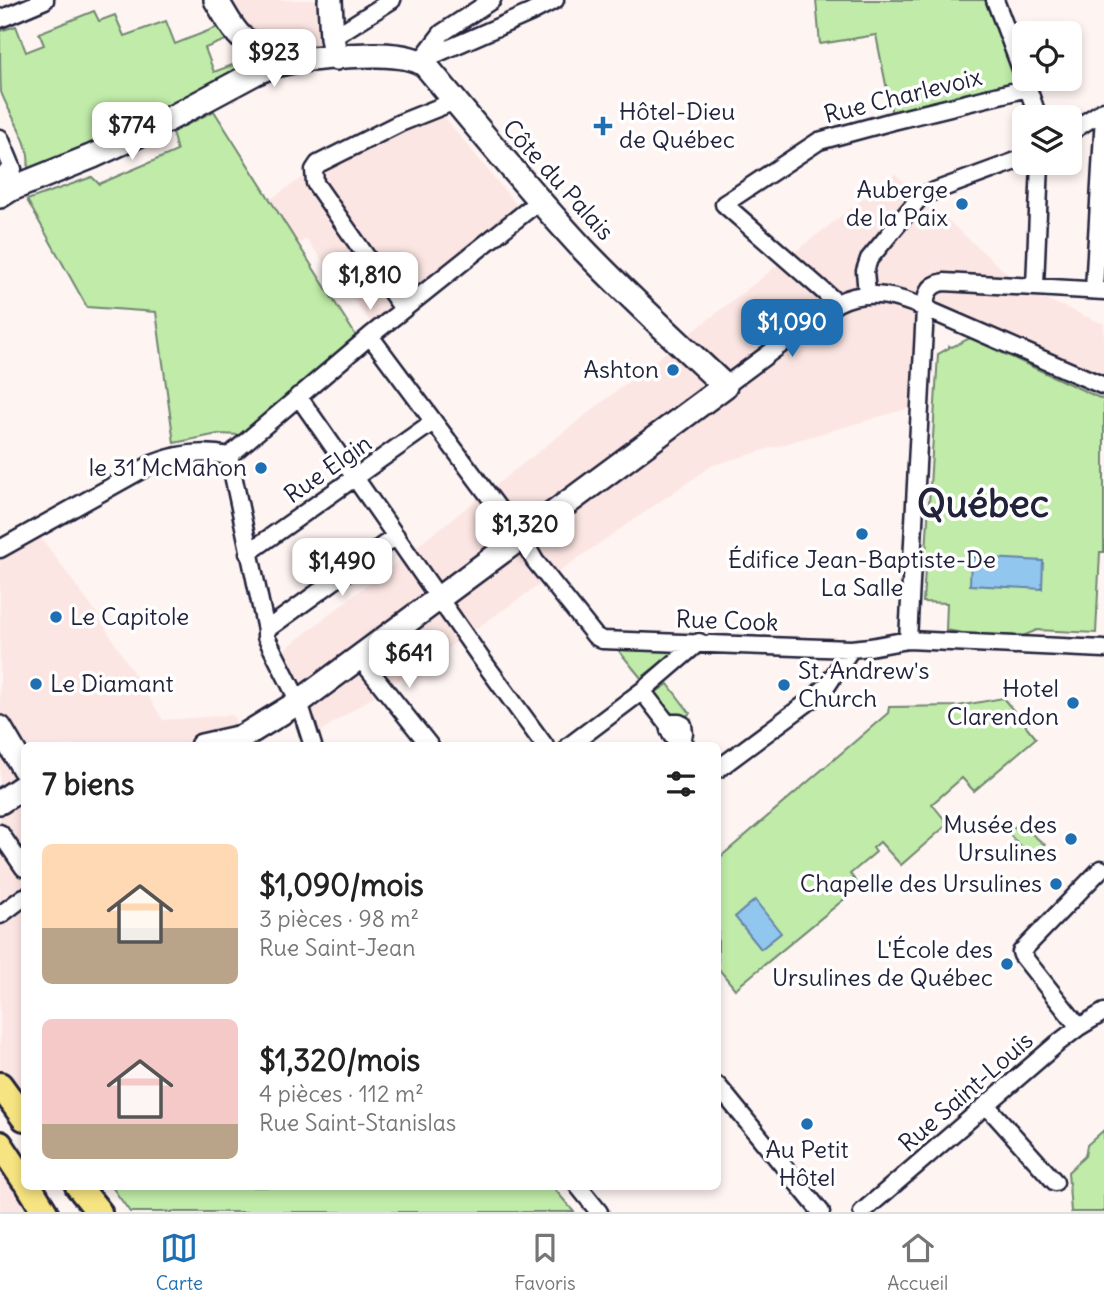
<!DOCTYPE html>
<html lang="fr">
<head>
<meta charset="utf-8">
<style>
  :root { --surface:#fff; --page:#f2f2f2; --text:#222; --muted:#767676; --line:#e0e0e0; --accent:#1f6fb2 }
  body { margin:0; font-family:Delius,sans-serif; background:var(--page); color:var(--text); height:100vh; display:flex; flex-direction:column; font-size:26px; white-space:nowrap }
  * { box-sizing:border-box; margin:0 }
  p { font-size:23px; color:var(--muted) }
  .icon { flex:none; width:38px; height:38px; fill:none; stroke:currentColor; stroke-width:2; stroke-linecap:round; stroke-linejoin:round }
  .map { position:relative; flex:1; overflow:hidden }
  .details { position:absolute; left:21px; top:742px; width:700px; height:448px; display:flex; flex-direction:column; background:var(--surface); border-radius:10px; box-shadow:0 4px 10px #0003 }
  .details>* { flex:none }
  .fabs { position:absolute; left:1012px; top:21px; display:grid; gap:14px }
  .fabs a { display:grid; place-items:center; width:70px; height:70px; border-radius:10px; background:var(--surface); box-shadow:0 4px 10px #0003; font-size:35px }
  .price { position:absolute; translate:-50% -60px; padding:0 16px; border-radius:14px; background:#fff; color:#222; font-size:23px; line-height:46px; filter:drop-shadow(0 2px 4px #0008) }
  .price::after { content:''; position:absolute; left:50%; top:42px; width:21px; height:16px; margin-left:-10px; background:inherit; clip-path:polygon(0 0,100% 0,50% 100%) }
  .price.current { background:var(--accent); color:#fff }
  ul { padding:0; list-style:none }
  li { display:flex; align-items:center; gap:21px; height:175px; padding:0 21px }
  li span { display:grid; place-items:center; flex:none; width:196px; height:140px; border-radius:10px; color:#555 }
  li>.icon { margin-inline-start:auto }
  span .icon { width:84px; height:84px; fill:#fffc; stroke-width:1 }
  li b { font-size:30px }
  h2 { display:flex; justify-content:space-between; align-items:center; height:84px; padding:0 21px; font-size:30px }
  .menu { display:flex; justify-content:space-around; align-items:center; height:98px; border-top:2px solid var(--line); background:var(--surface); font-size:19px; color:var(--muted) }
  .menu a { display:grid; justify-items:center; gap:4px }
  .menu .current { color:var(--accent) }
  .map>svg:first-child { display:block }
</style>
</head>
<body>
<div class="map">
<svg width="1104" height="1212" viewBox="0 0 1104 1212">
  <rect width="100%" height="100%" fill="#fef4f2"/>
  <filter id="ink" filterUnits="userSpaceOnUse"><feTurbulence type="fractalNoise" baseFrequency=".0143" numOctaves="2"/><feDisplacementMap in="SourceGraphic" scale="14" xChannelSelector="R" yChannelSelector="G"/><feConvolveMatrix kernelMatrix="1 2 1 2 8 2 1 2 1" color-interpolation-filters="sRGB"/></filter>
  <g filter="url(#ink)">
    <path fill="#fce6e3" d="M 216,0 L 330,0 L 336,58 L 243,39 Z
      M 437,108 L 519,208 L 374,326 L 306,239 L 294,247 L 263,204 L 314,170 Z
      M 895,174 L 920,195 L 1026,291 L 1104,324 L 1104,386 L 926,309 L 920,405 L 713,465 L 461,639 L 318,733 L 311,710 L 300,684 L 280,653 Z
      M 35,529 L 96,613 L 163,720 L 233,715 L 245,745 L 24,746 L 24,1118 L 0,1085 L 0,549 Z
      M 0,1149 L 44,1212 L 0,1212 Z"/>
    <path fill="#c0eba8" stroke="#718672" stroke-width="2" d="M 816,0 L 992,0 L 1020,87 L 892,115 L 876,35 L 820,44 Z
      M 94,11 L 99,21 L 115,15 L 124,36 L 166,21 L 175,44 L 218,27 L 226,40 L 205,48 L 214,72 L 235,64 L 237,69 L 133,127 L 28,169 C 32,142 10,117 1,92 C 0,79 0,46 0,31 L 16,26 L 26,52 L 44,45 L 39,33 Z
      M 214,111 L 358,339 L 242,435 L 218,434 L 174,443 L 156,312 L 87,307 L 27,200 L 92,177 L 99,184 L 177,151 L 172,132 Z
      M 970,338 L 1104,400 L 1104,552 L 1100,552 L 1096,633 L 1037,630 L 1023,636 L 968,634 L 946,630 L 947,603 L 923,602 L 938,354 L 949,348 L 949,346 L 952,347 Z
      M 624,647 L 677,650 L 641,678 L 619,651 Z
      M 668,684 L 690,713 L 684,718 L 670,718 L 652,695 Z
      M 1003,698 L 1036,738 L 974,791 L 962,778 L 932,804 L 948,824 L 901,865 L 880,842 L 873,848 L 876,852 L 850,874 L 860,886 L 735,989 L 718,968 L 718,859 L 888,713 L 889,707 L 958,706 Z
      M 1019,823 L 1045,845 L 1029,856 L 1008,833 Z
      M 1104,1130 L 1104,1212 L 1071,1212 L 1068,1172 L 1085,1156 L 1087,1145 Z
      M 112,1187 L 553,1187 L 574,1212 L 130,1212 Z"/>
    <path fill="#91c6ee" stroke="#6584a6" stroke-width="2" d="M 971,557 L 1043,561 L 1042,589 L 970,585 Z
      M 755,900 L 781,933 L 761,949 L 735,917 Z"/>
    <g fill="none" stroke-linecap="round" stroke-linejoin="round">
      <g stroke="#22223b" stroke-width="21">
        <path id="street" d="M 995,0 L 1024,77
          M 0,19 L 45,0
          M 332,38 L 392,0
          M 422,59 L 442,33 L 492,0
          M 420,61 L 530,13 L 555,0
          M 1025,80 L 1038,117
          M 1069,133 L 1104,110
          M 0,138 L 13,169 L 0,176
          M 1035,286 L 1040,163
          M 1094,290 L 1104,115
          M 867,294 L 865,271 L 869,259 L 921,196 L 1024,158
          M 837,303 L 724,204 L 819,141 L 893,121 L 1028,88
          M 403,309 L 315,183 L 314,170 L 318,164 L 400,123 L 455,101
          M 370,336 L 527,547 L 535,561 L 595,636 L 602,640 L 851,649 L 870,647 L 908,640 L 1104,649
          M 725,386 L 837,303 C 863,290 888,294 915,304 L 1104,386
          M 298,396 L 480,657 L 545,746
          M 229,456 L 370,336 L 539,201
          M 229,456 L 266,630 L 266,637 L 299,702 L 313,746
          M 0,549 L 152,464 C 178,454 202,450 229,456
          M 248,553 L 433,422
          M 266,630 L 396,536
          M 908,640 L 925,309 C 926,294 928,285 944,282 L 1104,291
          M 359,657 L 430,746
          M 646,696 L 670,727
          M 681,737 L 684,734 L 683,725 L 679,723 L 673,723 L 669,730 L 672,736 L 677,738 L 681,737 L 686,746
          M 569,746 L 642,691 L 699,642
          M 718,769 L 811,700 L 827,686 L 851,649
          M 0,833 L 24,868
          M 0,915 L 24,897
          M 1079,1027 L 1022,955 L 1021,952 L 1101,869
          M 718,1086 L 821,1212
          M 987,1106 L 1055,1182
          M 578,1186 L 599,1212
          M 862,1212 L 1058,1043 L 1079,1027 L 1104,1012"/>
      </g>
      <g stroke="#22223b" stroke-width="28">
        <path id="secondary" d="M 330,0 L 332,38 L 336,58
          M 0,196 L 11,189 L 93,156 L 145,132 L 255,73 L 274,65 L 298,60
          M 0,728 L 24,769
          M 202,746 L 242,737 L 299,702 L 725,386 C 677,341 628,296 583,249 C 528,190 478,128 426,66 C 404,47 329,58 298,60 C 284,55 252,46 241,37 C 231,28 224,12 216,0
          M 0,802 L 24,786"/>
      </g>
      <g stroke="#22223b" stroke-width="30">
        <path id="primary" d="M 0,1085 L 24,1118
          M 0,1144 L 24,1180
          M 29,1186 L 45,1212
          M 78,1186 L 99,1212"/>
      </g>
      <use href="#street" stroke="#fff" stroke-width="16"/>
      <use href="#secondary" stroke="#fff" stroke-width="23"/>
      <use href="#primary" stroke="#f6e381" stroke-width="24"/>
    </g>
  </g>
  <g fill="#1f6fb2" stroke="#fff" stroke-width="2.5">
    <path d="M599.5 115.5h7v7h7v7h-7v7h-7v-7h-7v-7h7z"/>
    <circle cx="962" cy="204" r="7"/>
    <circle cx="673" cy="370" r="7"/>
    <circle cx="261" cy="468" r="7"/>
    <circle cx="862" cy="534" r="7"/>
    <circle cx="56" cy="617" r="7"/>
    <circle cx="36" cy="684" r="7"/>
    <circle cx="784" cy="685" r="7"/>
    <circle cx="1073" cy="703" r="7"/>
    <circle cx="1071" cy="839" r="7"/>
    <circle cx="1056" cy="884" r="7"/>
    <circle cx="1007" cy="964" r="7"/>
    <circle cx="807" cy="1124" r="7"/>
  </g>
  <g text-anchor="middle" stroke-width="7" stroke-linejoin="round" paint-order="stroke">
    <g font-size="24" fill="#22223b" stroke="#fff">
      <text transform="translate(903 96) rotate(-14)" y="8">Rue Charlevoix</text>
      <text transform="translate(558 180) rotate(48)" y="8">Côte du Palais</text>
      <text transform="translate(328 469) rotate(-35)" y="8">Rue Elgin</text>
      <text transform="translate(727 621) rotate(2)" y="8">Rue Cook</text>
      <text transform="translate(966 1092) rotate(-41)" y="8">Rue Saint-Louis</text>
    </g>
    <g font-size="24" fill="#22223b" stroke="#fff" text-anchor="end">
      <text x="619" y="120" text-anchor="start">Hôtel-Dieu<tspan x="619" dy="28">de Québec</tspan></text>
      <text x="948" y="198">Auberge<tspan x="948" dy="28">de la Paix</tspan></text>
      <text x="659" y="378">Ashton</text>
      <text x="247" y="476">le 31 McMahon</text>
      <text x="862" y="568" text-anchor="middle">Édifice Jean-Baptiste-De<tspan x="862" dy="28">La Salle</tspan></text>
      <text x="70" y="625" text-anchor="start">Le Capitole</text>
      <text x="798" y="679" text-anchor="start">St. Andrew's<tspan x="798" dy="28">Church</tspan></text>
      <text x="50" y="692" text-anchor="start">Le Diamant</text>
      <text x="1059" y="697">Hotel<tspan x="1059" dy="28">Clarendon</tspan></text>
      <text x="1057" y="833">Musée des<tspan x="1057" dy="28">Ursulines</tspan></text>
      <text x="1042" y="892">Chapelle des Ursulines</text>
      <text x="993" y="958">L'École des<tspan x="993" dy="28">Ursulines de Québec</tspan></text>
      <text x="807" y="1158" text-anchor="middle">Au Petit<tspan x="807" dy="28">Hôtel</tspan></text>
    </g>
    <g font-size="38" font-weight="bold" fill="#22223b" stroke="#fff">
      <text x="983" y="517">Québec</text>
    </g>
  </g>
</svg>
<div class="fabs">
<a><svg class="icon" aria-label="locate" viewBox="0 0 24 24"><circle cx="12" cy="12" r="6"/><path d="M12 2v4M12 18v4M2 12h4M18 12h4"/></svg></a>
<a><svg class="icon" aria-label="layers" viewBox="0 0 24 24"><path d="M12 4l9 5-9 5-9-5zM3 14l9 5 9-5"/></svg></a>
</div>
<b class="price" style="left:274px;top:89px">$923</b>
<b class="price" style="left:132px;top:162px">$774</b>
<b class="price" style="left:370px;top:312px">$1,810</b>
<b class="price current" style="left:792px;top:359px">$1,090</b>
<b class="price" style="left:525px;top:561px">$1,320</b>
<b class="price" style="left:342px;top:598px">$1,490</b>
<b class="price" style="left:409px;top:690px">$641</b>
<section class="details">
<h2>7 biens<svg class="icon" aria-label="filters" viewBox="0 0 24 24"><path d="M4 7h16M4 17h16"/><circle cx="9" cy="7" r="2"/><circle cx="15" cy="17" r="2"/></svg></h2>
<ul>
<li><span style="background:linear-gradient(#ffd9b3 60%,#b9a48a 0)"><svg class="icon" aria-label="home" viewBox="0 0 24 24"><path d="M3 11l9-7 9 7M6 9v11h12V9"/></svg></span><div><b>$1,090/mois</b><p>3 pièces · 98 m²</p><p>Rue Saint-Jean</p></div></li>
<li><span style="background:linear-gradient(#f6c9c9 75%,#b9a48a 0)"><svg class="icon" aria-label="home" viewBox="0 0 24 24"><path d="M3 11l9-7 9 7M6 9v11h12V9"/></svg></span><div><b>$1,320/mois</b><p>4 pièces · 112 m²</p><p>Rue Saint-Stanislas</p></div></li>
</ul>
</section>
</div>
<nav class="menu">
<a class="current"><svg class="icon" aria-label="map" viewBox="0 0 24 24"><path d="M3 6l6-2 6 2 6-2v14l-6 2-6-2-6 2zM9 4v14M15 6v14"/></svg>Carte</a>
<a><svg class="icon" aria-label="saved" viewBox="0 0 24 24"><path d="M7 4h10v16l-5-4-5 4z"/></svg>Favoris</a>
<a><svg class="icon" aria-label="home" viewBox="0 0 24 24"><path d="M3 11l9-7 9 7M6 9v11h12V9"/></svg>Accueil</a>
</nav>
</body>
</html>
